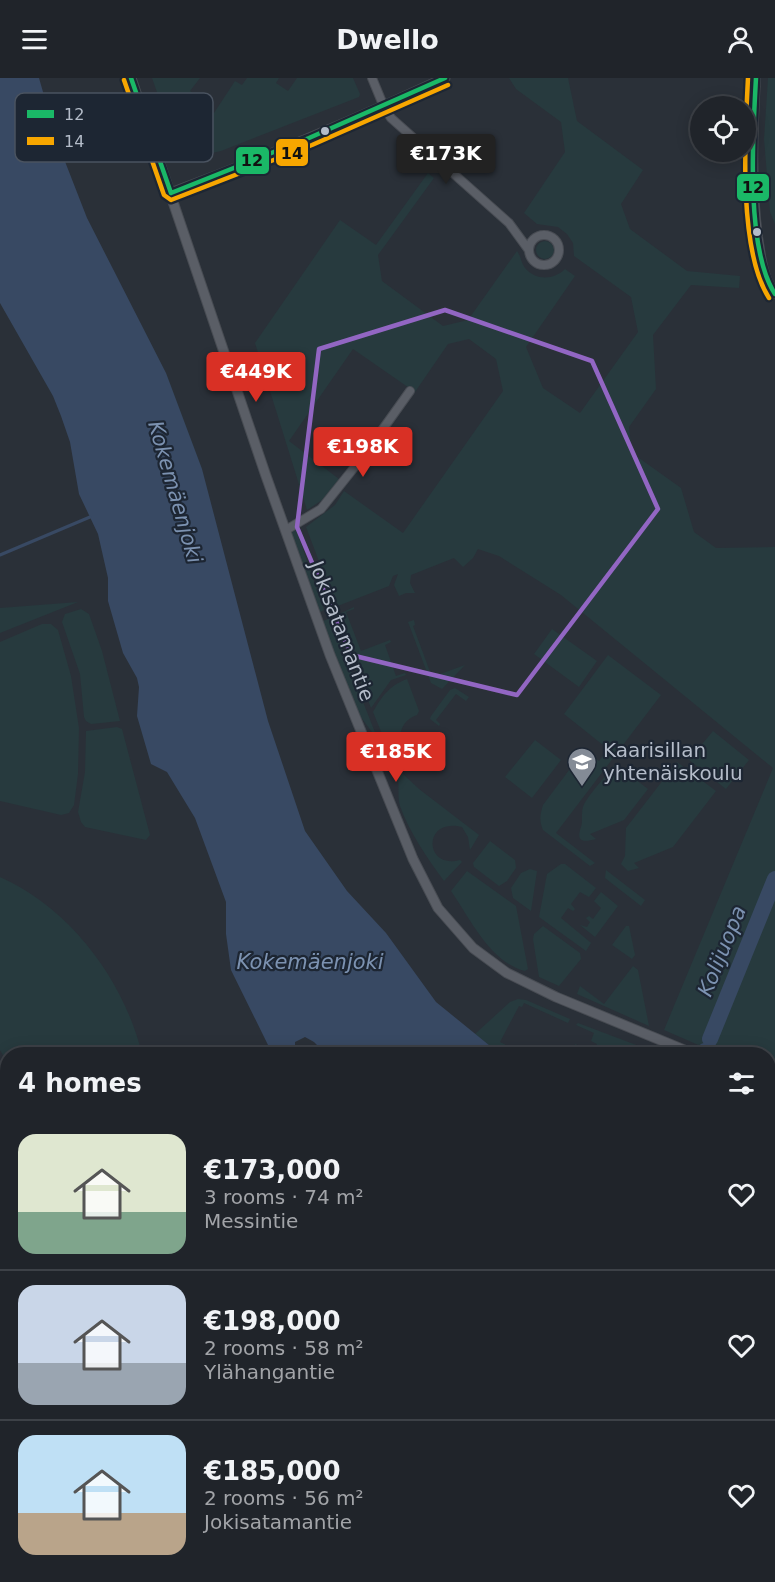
<!DOCTYPE html>
<html lang="en">
<head>
<meta charset="utf-8">
<style>
  :root { --surface:#20242a; --page:#282c32; --text:#f1f3f6; --muted:#a2a4a8; --line:#3d4147; --accent:#d93025 }
  body { margin:0; font-family:"DejaVu Sans",sans-serif; background:var(--page); color:var(--text); height:100vh; display:flex; flex-direction:column; font-size:22px; white-space:nowrap }
  * { box-sizing:border-box; margin:0 }
  p { font-size:20px; color:var(--muted) }
  .icon { flex:none; width:33px; height:33px; fill:none; stroke:currentColor; stroke-width:2; stroke-linecap:round; stroke-linejoin:round }
  .map { position:relative; flex:1; overflow:hidden }
  .details { position:absolute; left:0px; top:969px; width:776px; height:536px; display:flex; flex-direction:column; background:var(--surface); border-radius:24px 24px 0 0; box-shadow:0 3px 15px #0003,0 0 0 2px var(--line) }
  .details>* { flex:none }
  .fabs { position:absolute; left:690px; top:18px; display:grid; gap:12px }
  .fabs a { display:grid; place-items:center; width:66px; height:66px; border-radius:50%; background:var(--surface); box-shadow:0 3px 15px #0003,0 0 0 2px var(--line); font-size:30px }
  .price { position:absolute; translate:-50% -51px; padding:0 14px; border-radius:6px; background:var(--accent); color:#fff; font-size:20px; line-height:39px; filter:drop-shadow(0 2px 3px #0008) }
  .price::after { content:''; position:absolute; left:50%; top:36px; width:18px; height:14px; margin-left:-9px; background:inherit; clip-path:polygon(0 0,100% 0,50% 100%) }
  .price.active { background:#222; color:#fff }
  ul { padding:0; list-style:none }
  li { display:flex; align-items:center; gap:18px; height:150px; padding:0 18px }
  li+li { border-top:2px solid var(--line) }
  li span { display:grid; place-items:center; flex:none; width:168px; height:120px; border-radius:18px; color:#555 }
  li>.icon { margin-inline-start:auto }
  span .icon { width:72px; height:72px; fill:#fffc; stroke-width:1 }
  li b { font-size:26px }
  h2 { display:flex; justify-content:space-between; align-items:center; height:72px; padding:0 18px; font-size:26px }
  header { display:flex; justify-content:space-between; align-items:center; height:78px; padding:0 18px; background:var(--surface); font-size:27px; font-weight:700 }
  .map>svg:first-child { display:block }
</style>
</head>
<body>
<header><svg class="icon" aria-label="menu" viewBox="0 0 24 24"><path d="M4 6h16M4 12h16M4 18h16"/></svg>Dwello<svg class="icon" aria-label="person" viewBox="0 0 24 24"><circle cx="12" cy="8" r="4"/><path d="M4 21q1-7 8-7t8 7"/></svg></header>
<div class="map">
<svg width="775" height="1504" viewBox="0 0 775 1504">
  <rect width="100%" height="100%" fill="#2a3038"/>
  <path fill="#273a3e" d="M 152,0 L 200,0 L 190,13 L 205,24 L 203,27 L 214,35 L 235,3 L 242,7 L 247,0 L 279,0 L 276,5 L 288,13 L 297,0 L 353,0 L 360,16 L 359,19 L 221,73 L 181,82 Z
    M 509,0 L 568,0 L 577,43 L 643,92 L 621,126 L 630,151 L 687,193 L 740,198 L 739,210 L 691,207 L 653,257 L 656,311 L 629,349 L 632,375 L 681,410 L 694,454 L 716,470 L 775,469 L 775,1001 L 768,998 L 768,976 L 719,976 L 664,952 L 773,690 L 561,517 L 499,478 L 478,471 L 473,480 L 463,489 L 454,480 L 411,497 L 410,505 L 415,515 L 406,515 L 399,518 L 394,507 L 398,496 L 393,498 L 389,508 L 330,531 L 326,517 L 331,515 L 306,449 L 335,427 L 344,413 L 403,455 L 503,313 L 496,281 L 469,261 L 448,266 L 415,314 L 353,271 L 289,363 L 339,401 L 322,422 L 307,432 L 255,265 L 340,142 L 376,167 L 428,95 L 434,100 L 378,177 L 382,203 L 443,248 L 468,242 L 517,173 C 521,178 521,185 525,190 C 536,203 554,202 565,191 L 575,198 L 526,269 L 543,310 L 580,335 L 638,254 L 631,219 L 574,178 L 573,165 L 567,156 L 558,149 L 537,146 L 524,135 L 565,74 L 561,44 L 516,11 Z
    M 768,0 L 775,0 L 775,146 L 770,134 L 764,61 Z
    M536 172a9 9 0 1 1 18 0a9 9 0 1 1-18 0Z
    M 296,451 L 324,532 L 318,535 L 290,455 Z
    M 78,524 L 0,555 L 0,530 Z
    M 354,529 L 354,531 L 346,534 L 361,573 L 390,562 L 391,564 L 385,567 L 396,598 L 405,595 L 406,597 L 391,602 L 371,630 L 335,538 Z
    M 81,531 L 89,536 L 102,573 L 120,643 L 91,646 L 86,643 L 84,639 L 80,596 L 62,544 L 65,536 Z
    M 330,540 L 378,662 L 357,634 L 321,544 Z
    M 414,542 L 415,547 L 413,548 L 432,599 L 465,587 L 442,611 L 431,605 L 408,544 Z
    M 42,546 L 51,546 L 58,552 L 71,598 L 79,650 L 78,696 L 74,727 L 69,735 L 61,737 L 0,723 L 0,564 Z
    M 552,551 L 597,583 L 579,609 L 534,576 Z
    M 608,577 L 661,617 L 556,755 L 595,785 L 590,788 L 543,752 C 539,742 540,737 543,727 L 584,672 L 599,683 L 608,671 L 564,636 Z
    M 407,601 L 419,633 L 417,637 C 405,641 400,650 400,662 L 406,668 L 402,679 L 394,685 L 373,634 C 382,618 389,608 407,601 Z
    M 455,610 L 469,619 L 466,623 L 456,616 L 436,642 L 440,646 L 439,648 L 430,641 L 431,638 L 450,612 Z
    M 117,649 L 122,651 L 150,757 L 146,762 L 85,749 L 81,744 L 78,734 L 85,694 L 86,653 Z
    M 713,653 L 749,682 L 726,711 L 689,682 Z
    M 535,662 L 561,682 L 532,720 L 505,699 Z
    M 677,684 L 716,713 L 673,769 L 634,785 L 639,790 L 628,793 L 621,786 L 625,778 L 626,750 Z
    M 615,686 L 648,711 L 624,742 L 590,756 L 596,761 C 582,765 576,763 581,749 C 583,743 581,735 583,729 C 586,719 608,696 615,686 Z
    M 401,694 L 419,711 L 479,757 L 470,772 L 468,759 L 462,749 C 422,739 424,792 460,782 L 462,784 L 444,803 C 428,781 409,754 400,728 C 397,718 400,706 397,695 Z
    M 490,763 L 515,782 L 516,790 L 507,803 L 499,808 L 474,789 L 473,785 Z
    M 561,786 L 565,786 L 596,810 L 589,819 L 580,814 L 571,826 L 575,831 L 573,833 L 568,830 L 561,840 L 590,864 L 591,865 L 586,873 L 539,839 L 547,796 Z
    M 530,791 L 537,793 L 531,833 L 513,820 L 511,810 L 521,795 Z
    M 606,792 L 645,822 L 641,828 L 605,800 Z
    M 467,793 L 516,828 L 528,891 L 525,893 C 490,884 471,842 451,813 Z
    M 0,799 C 70,830 124,902 142,976 L 8,976 L 7,984 L 0,972 Z
    M 601,814 L 618,828 L 595,859 L 580,847 L 587,849 L 590,844 L 586,840 L 589,838 L 593,841 L 601,830 L 594,823 Z
    M 543,848 L 580,875 L 581,881 L 559,908 L 539,899 L 533,861 L 534,856 Z
    M 626,848 L 629,848 L 635,877 L 632,881 L 612,867 Z
    M 633,888 L 638,892 L 649,948 L 577,916 L 580,908 L 604,926 Z
    M 518,921 L 526,922 L 570,941 L 568,945 L 524,925 L 522,929 L 519,928 L 500,964 L 524,976 L 500,976 L 475,956 L 510,924 Z
    M 578,945 L 660,976 L 571,976 L 575,966 L 593,974 L 597,966 L 591,963 L 594,955 L 576,947 Z
    M 0,987 L 7,1011 L 8,1067 L 0,1091 Z
    M 768,1016 L 775,1019 L 775,1284 L 768,1270 Z
    M 7,1198 L 7,1377 L 0,1365 L 0,1201 Z
    M 0,1391 L 7,1405 L 7,1479 L 0,1466 Z
    M 57,1497 L 328,1498 L 347,1497 L 345,1504 L 52,1504 Z"/>
  <path fill="#384963" d="M 0,0 L 39,0 L 57,63 L 87,140 L 166,295 L 202,391 L 268,643 L 305,753 L 347,813 L 386,855 L 436,924 L 500,976 L 326,976 L 314,964 L 305,959 L 295,964 L 295,976 L 277,976 L 274,970 L 268,967 L 231,892 L 226,856 L 226,824 L 195,740 L 167,694 L 151,686 L 137,638 L 139,609 L 137,600 L 123,575 L 108,523 L 108,500 L 98,456 L 79,416 L 70,364 L 61,338 L 53,318 L 0,225 Z
    M 768,1267 L 775,1282 L 775,1504 L 695,1504 L 694,1497 L 768,1497 Z"/>
  <g fill="none" stroke-linecap="round" stroke-linejoin="round">
    <path stroke="#384963" stroke-width="3" d="M 0,477 L 90,439"/>
    <path stroke="#384963" stroke-width="16" d="M 710,961 L 775,801
      M 704,976 L 705,973"/>
    <g stroke="#484c53" stroke-width="10">
      <path id="minor" d="M 372,0 L 384,29 L 391,40 L 509,145 L 528,171
        M 756,0 C 753,54 751,105 758,159 C 761,178 763,200 775,216
        M529 172a15 15 0 1 1 30 0a15 15 0 1 1-30 0Z
        M 286,452 L 321,431 L 365,376 L 410,313"/>
    </g>
    <g stroke="#484c53" stroke-width="11">
      <path id="tertiary" d="M 131,0 L 266,398 L 330,577 L 413,781 L 438,830 L 473,870 L 507,895 L 556,919 L 694,976
        M 171,115 C 264,80 355,42 445,0
        M 768,1010 L 775,1013"/>
    </g>
    <use href="#minor" stroke="#5a5e66" stroke-width="8"/>
    <use href="#tertiary" stroke="#5a5e66" stroke-width="9"/>
    <g stroke="#1d2633" stroke-width="9">
      <path id="bus-1" d="M 131,0 L 171,115 L 309,60 L 445,0
        M 756,0 C 753,55 745,170 775,216"/>
    </g>
    <g stroke="#1d2633" stroke-width="9">
      <path id="bus-2" d="M 748,0 C 745,57 738,172 769,220
        M 124,2 L 164,117 L 171,122 L 312,67 L 448,7"/>
    </g>
    <use href="#bus-1" stroke="#1ab867" stroke-width="4.5"/>
    <use href="#bus-2" stroke="#f7a600" stroke-width="4.5"/>
  </g>
  <path fill="none" stroke="#9266c3" stroke-width="4.5" stroke-linejoin="round" d="M 445,232 L 592,283 L 658,431 L 517,617 L 351,577 L 297,449 L 319,271 Z"/>
  <defs>
    <g id="school-pin" transform="scale(1.5)"><path d="M0 17L-7.5 6A9.5 9.5 0 1 1 7.5 6Z" fill="#848b96" stroke="#1d2633"/><path d="M0-5L7-2L0 1L-7-2ZM-4 1L0 2.5L4 1V4Q0 6-4 4Z" fill="#fff"/></g>
  </defs>
  <g fill-rule="evenodd">
    <use href="#school-pin" x="582" y="684"/>
  </g>
  <g fill="#b4bcc9" stroke="#1d2633" stroke-width="2">
    <circle cx="325" cy="53" r="5"/>
    <circle cx="757" cy="154" r="5"/>
  </g>
  <g text-anchor="middle" stroke-width="4.5" stroke-linejoin="round" paint-order="stroke">
    <g font-size="20" fill="#b4bcc9" stroke="#1d2633">
      <text transform="translate(342 553) rotate(69)" y="7">Jokisatamantie</text>
    </g>
    <g font-size="20" fill="#b4bcc9" stroke="#1d2633" text-anchor="start">
      <text x="603" y="679">Kaarisillan<tspan x="603" dy="23">yhtenäiskoulu</tspan></text>
    </g>
    <g font-size="21" font-style="italic" fill="#7c92b1" stroke="#1d2633">
      <text transform="translate(175 414) rotate(74)" y="7">Kokemäenjoki</text>
      <text transform="translate(722 873) rotate(-68)" y="7">Kolijuopa</text>
      <text x="310" y="891">Kokemäenjoki</text>
    </g>
  </g>
  <rect x="15" y="15" width="198" height="69" rx="9" fill="#1d2633" stroke="#4a5360" stroke-width="1.5"/>
  <rect x="27" y="32" width="27" height="8" fill="#1ab867"/>
  <rect x="27" y="59" width="27" height="8" fill="#f7a600"/>
  <g font-size="16" fill="#b4bcc9">
    <text x="64" y="42">12</text>
    <text x="64" y="69">14</text>
  </g>
  <g stroke="#1d2633" stroke-width="2">
    <rect x="275" y="60" width="34" height="29" rx="6" fill="#f7a600"/>
    <rect x="235" y="68" width="35" height="29" rx="6" fill="#1ab867"/>
    <rect x="736" y="95" width="34" height="29" rx="6" fill="#1ab867"/>
  </g>
  <g font-size="16" text-anchor="middle" font-weight="bold" fill="#111">
    <text x="292" y="81">14</text>
    <text x="252" y="88">12</text>
    <text x="753" y="115">12</text>
  </g>
</svg>
<div class="fabs">
<a><svg class="icon" aria-label="locate" viewBox="0 0 24 24"><circle cx="12" cy="12" r="6"/><path d="M12 2v4M12 18v4M2 12h4M18 12h4"/></svg></a>
</div>
<b class="price active" style="left:446px;top:107px">€173K</b>
<b class="price" style="left:256px;top:325px">€449K</b>
<b class="price" style="left:363px;top:400px">€198K</b>
<b class="price" style="left:396px;top:705px">€185K</b>
<section class="details">
<h2>4 homes<svg class="icon" aria-label="filters" viewBox="0 0 24 24"><path d="M4 7h16M4 17h16"/><circle cx="9" cy="7" r="2"/><circle cx="15" cy="17" r="2"/></svg></h2>
<ul>
<li><span style="background:linear-gradient(#dfe7d0 65%,#7fa58c 0)"><svg class="icon" aria-label="home" viewBox="0 0 24 24"><path d="M3 11l9-7 9 7M6 9v11h12V9"/></svg></span><div><b>€173,000</b><p>3 rooms · 74 m²</p><p>Messintie</p></div><svg class="icon" aria-label="heart" viewBox="0 0 24 24"><path d="M12 20l-8-8c-3-5 5-10 8-4 3-6 11-1 8 4z"/></svg></li>
<li><span style="background:linear-gradient(#c9d6e8 65%,#9aa5b1 0)"><svg class="icon" aria-label="home" viewBox="0 0 24 24"><path d="M3 11l9-7 9 7M6 9v11h12V9"/></svg></span><div><b>€198,000</b><p>2 rooms · 58 m²</p><p>Ylähangantie</p></div><svg class="icon" aria-label="heart" viewBox="0 0 24 24"><path d="M12 20l-8-8c-3-5 5-10 8-4 3-6 11-1 8 4z"/></svg></li>
<li><span style="background:linear-gradient(#bfe0f5 65%,#b9a48a 0)"><svg class="icon" aria-label="home" viewBox="0 0 24 24"><path d="M3 11l9-7 9 7M6 9v11h12V9"/></svg></span><div><b>€185,000</b><p>2 rooms · 56 m²</p><p>Jokisatamantie</p></div><svg class="icon" aria-label="heart" viewBox="0 0 24 24"><path d="M12 20l-8-8c-3-5 5-10 8-4 3-6 11-1 8 4z"/></svg></li>
</ul>
</section>
</div>
</body>
</html>
